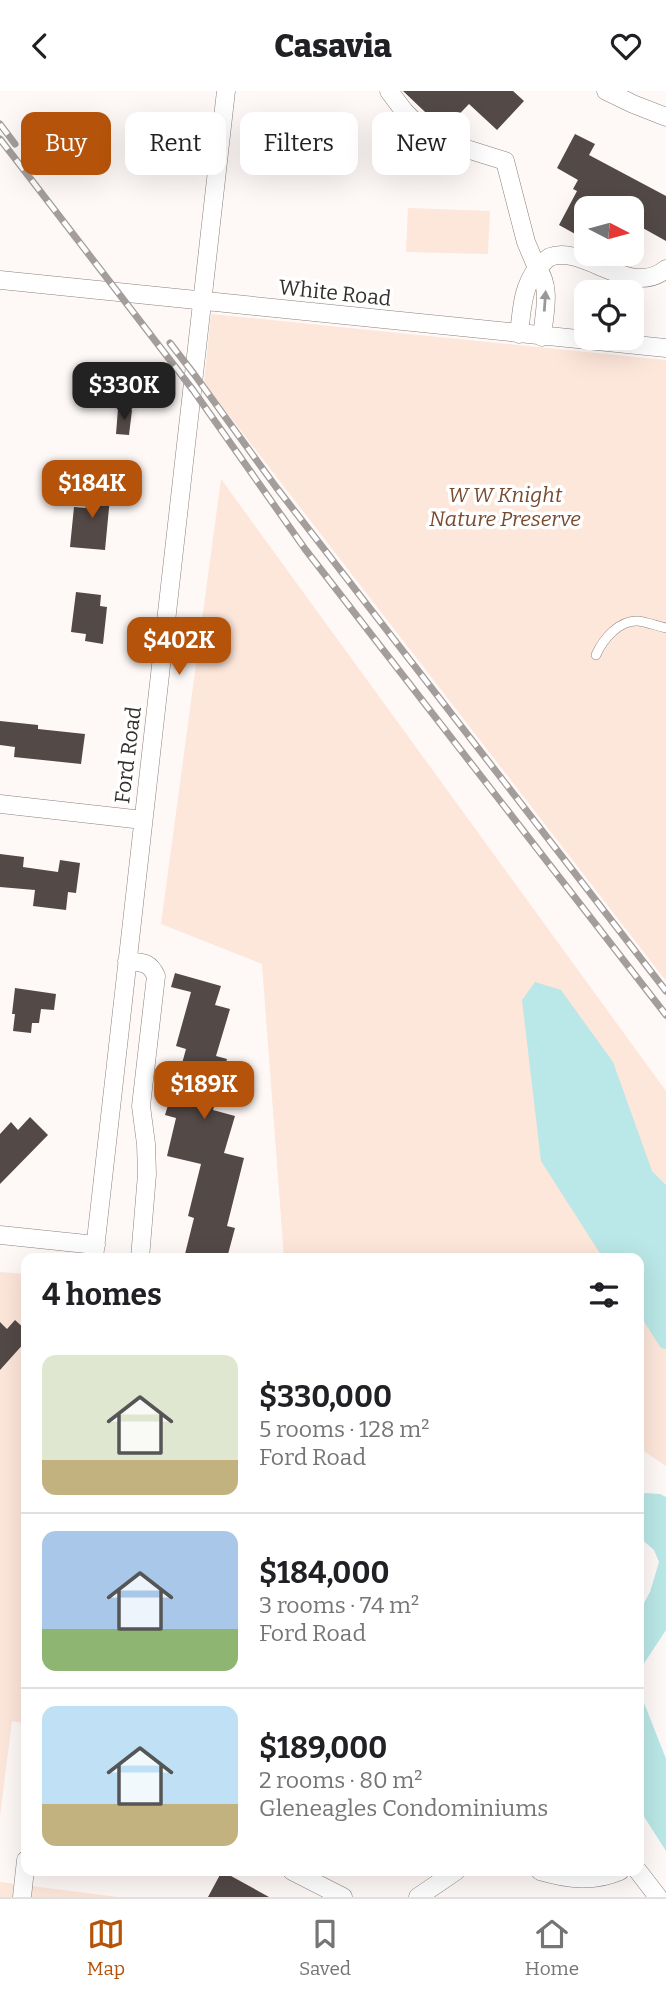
<!DOCTYPE html>
<html lang="en">
<head>
<meta charset="utf-8">
<style>
  :root { --surface:#fff; --page:#f6f6f6; --text:#202124; --muted:#757577; --line:#e0e0e0; --accent:#b45309 }
  body { margin:0; font-family:Bitter,serif; background:var(--page); color:var(--text); height:100vh; display:flex; flex-direction:column; font-size:26px; white-space:nowrap }
  * { box-sizing:border-box; margin:0 }
  p { font-size:23px; color:var(--muted) }
  .icon { flex:none; width:38px; height:38px; fill:none; stroke:currentColor; stroke-width:2; stroke-linecap:round; stroke-linejoin:round }
  .map { position:relative; flex:1; overflow:hidden }
  .panel { position:absolute; left:21px; top:1162px; width:623px; height:623px; display:flex; flex-direction:column; background:var(--surface); border-radius:14px; box-shadow:0 7px 28px #0002 }
  .panel>* { flex:none }
  .banner { position:absolute; left:21px; top:21px; width:625px; height:63px; display:flex; gap:14px }
  .needle { width:46px; rotate:96deg }
  .tools { position:absolute; left:574px; top:105px; display:grid; gap:14px }
  .tools a { display:grid; place-items:center; width:70px; height:70px; border-radius:14px; background:var(--surface); box-shadow:0 7px 28px #0002; font-size:35px }
  .price { position:absolute; translate:-50% -60px; padding:0 16px; border-radius:14px; background:var(--accent); color:#fff; font-size:23px; line-height:46px; filter:drop-shadow(0 2px 4px #0008) }
  .price::after { content:''; position:absolute; left:50%; top:42px; width:21px; height:16px; margin-left:-10px; background:inherit; clip-path:polygon(0 0,100% 0,50% 100%) }
  .price.active { background:#222; color:#fff }
  ul { padding:0; list-style:none }
  li { display:flex; align-items:center; gap:21px; height:175px; padding:0 21px }
  li+li { border-top:2px solid var(--line) }
  li span { display:grid; place-items:center; flex:none; width:196px; height:140px; border-radius:14px; color:#555 }
  li>.icon { margin-inline-start:auto }
  span .icon { width:84px; height:84px; fill:#fffc; stroke-width:1 }
  li b { font-size:30px }
  h2 { display:flex; justify-content:space-between; align-items:center; height:84px; padding:0 21px; font-size:30px }
  .pill { padding:0 24px; border-radius:14px; background:var(--surface); box-shadow:0 7px 28px #0002; font-size:24px; line-height:63px }
  .pill.active { background:var(--accent); color:#fff }
  header { display:flex; justify-content:space-between; align-items:center; height:91px; padding:0 21px; background:var(--surface); font-size:32px; font-weight:800 }
  .tab-bar { display:flex; justify-content:space-around; align-items:center; height:98px; border-top:2px solid var(--line); background:var(--surface); font-size:19px; color:var(--muted) }
  .tab-bar a { display:grid; justify-items:center; gap:4px }
  .tab-bar .active { color:var(--accent) }
  .map>svg:first-child { display:block }
</style>
</head>
<body>
<header><svg class="icon" aria-label="back" viewBox="0 0 24 24"><path d="M15 5l-7 7 7 7"/></svg>Casavia<svg class="icon" aria-label="heart" viewBox="0 0 24 24"><path d="M12 20l-8-8c-3-5 5-10 8-4 3-6 11-1 8 4z"/></svg></header>
<div class="map">
<svg width="666" height="1806" viewBox="0 0 666 1806">
  <rect width="100%" height="100%" fill="#fef9f7"/>
  <path fill="#fde6da" d="M 408,117 L 490,120 L 488,163 L 406,161 Z
    M 211,223 L 666,269 L 666,890 L 204,292 Z
    M 221,388 L 666,1000 L 666,1375 L 639,1357 L 639,1167 L 284,1167 L 262,873 L 161,833 Z
    M 0,1181 L 26,1183 L 26,1633 L 12,1630 L 0,1725 Z
    M 0,1791 L 118,1806 L 0,1806 Z"/>
  <path fill="#bae7e7" d="M 535,891 L 561,899 L 613,971 L 652,1080 L 666,1094 L 666,1258 L 661,1257 L 639,1223 L 639,1167 L 603,1167 L 541,1070 L 522,909 Z
    M 645,1402 L 660,1403 L 666,1406 L 666,1539 L 639,1580 L 639,1521 L 650,1501 L 659,1471 L 654,1459 L 639,1446 L 639,1406 Z
    M 639,1581 L 641,1604 L 666,1668 L 666,1760 L 643,1724 L 639,1713 Z"/>
  <path fill="#534946" d="M 403,0 L 513,0 L 524,10 L 497,39 L 469,13 L 444,39 Z
    M 575,43 L 595,53 L 589,64 L 666,105 L 666,150 L 632,131 L 632,117 L 586,117 L 586,149 L 559,134 L 577,100 L 573,98 L 578,89 L 557,77 Z
    M 118,318 L 132,319 L 129,344 L 116,343 Z
    M 88,394 L 111,396 L 105,459 L 70,456 L 74,416 L 86,417 Z
    M 76,501 L 101,504 L 100,515 L 107,516 L 103,553 L 85,550 L 86,543 L 71,541 Z
    M 0,630 L 38,634 L 38,638 L 85,643 L 81,673 L 14,666 L 15,656 L 0,654 Z
    M 0,763 L 24,766 L 23,776 L 58,781 L 60,769 L 80,772 L 76,802 L 68,801 L 66,819 L 33,815 L 35,799 L 0,796 Z
    M 175,882 L 221,895 L 215,914 L 230,918 L 216,965 L 227,968 L 213,1019 L 235,1025 L 224,1062 L 244,1067 L 227,1135 L 235,1137 L 227,1167 L 184,1167 L 194,1127 L 188,1125 L 201,1073 L 167,1065 L 176,1027 L 165,1024 L 171,1004 L 173,1005 L 186,958 L 176,955 L 191,901 L 171,896 Z
    M 15,897 L 56,903 L 54,919 L 41,918 L 39,932 L 32,932 L 31,942 L 13,940 L 15,923 L 12,923 Z
    M 30,1026 L 48,1044 L 0,1093 L 0,1043 L 11,1031 L 18,1039 Z
    M 15,1229 L 26,1239 L 26,1250 L 0,1279 L 0,1231 L 7,1238 Z
    M 222,1780 L 269,1806 L 208,1806 Z"/>
  <g fill="none" stroke-linecap="round" stroke-linejoin="round">
    <g stroke="#8b817c" stroke-width="10">
      <path id="service" d="M 596,564 C 603,548 619,529 638,530 C 647,531 657,535 666,537"/>
    </g>
    <g stroke="#8b817c" stroke-width="19">
      <path id="minor" d="M 389,0 L 404,20 L 425,41 L 446,54 L 470,59 L 505,70 L 526,151 L 537,177 C 541,174 546,168 550,166 C 584,153 630,208 666,178
        M 606,0 L 633,13 L 666,26
        M 0,189 L 666,257
        M 519,243 C 522,218 522,198 537,177 C 552,196 544,223 542,246
        M 0,713 L 143,729
        M 127,870 C 142,872 149,870 156,885 L 141,1015 L 146,1053 L 147,1083 L 140,1167
        M 0,1144 L 96,1154
        M 94,1167 L 226,0
        M 292,1780 L 343,1806
        M 540,1780 C 568,1788 592,1792 620,1780
        M 638,1780 L 658,1806
        M 22,1806 L 26,1769
        M 418,1806 L 456,1780"/>
    </g>
    <use href="#service" stroke="#fff" stroke-width="9"/>
    <use href="#minor" stroke="#fff" stroke-width="18"/>
    <g stroke="#a39e9c" stroke-width="7">
      <path id="rail" d="M 0,33 L 15,53
        M 0,48 L 193,299 L 305,458 L 666,924
        M 170,252 L 194,283 L 276,396 L 666,900"/>
    </g>
    <use href="#rail" stroke="#fff" stroke-width="4.5" stroke-dasharray="13" stroke-linecap="butt"/>
  </g>
  <defs><path id="oneway-solid" d="M-6-.8H1V-3.2L6.5 0L1 3.2V.8H-6Z" transform="scale(1.75)"/></defs>
  <use fill="#9a9896" href="#oneway-solid" transform="translate(545 210) rotate(-86)"/>
  <g text-anchor="middle" stroke-width="7" stroke-linejoin="round" paint-order="stroke">
    <g font-size="21" fill="#34302e" stroke="#fff">
      <text transform="translate(335 202) rotate(6)" y="7">White Road</text>
      <text transform="translate(128 664) rotate(-83)" y="7">Ford Road</text>
    </g>
    <g font-size="21" font-style="italic" fill="#784a2e" stroke="#fff">
      <text x="505" y="411">W W Knight<tspan x="505" dy="24">Nature Preserve</tspan></text>
    </g>
  </g>
</svg>
<div class="tools">
<a><svg class="needle" viewBox="-14 -14 28 28"><path d="M0-13l5 13h-10z" fill="#e53935"/><path d="M0 13l5-13h-10z" fill="#757577"/></svg></a>
<a><svg class="icon" aria-label="locate" viewBox="0 0 24 24"><circle cx="12" cy="12" r="6"/><path d="M12 2v4M12 18v4M2 12h4M18 12h4"/></svg></a>
</div>
<b class="price active" style="left:124px;top:331px">$330K</b>
<b class="price" style="left:92px;top:429px">$184K</b>
<b class="price" style="left:179px;top:586px">$402K</b>
<b class="price" style="left:204px;top:1030px">$189K</b>
<div class="banner">
<a class="pill active">Buy</a>
<a class="pill">Rent</a>
<a class="pill">Filters</a>
<a class="pill">New</a>
</div>
<section class="panel">
<h2>4 homes<svg class="icon" aria-label="filters" viewBox="0 0 24 24"><path d="M4 7h16M4 17h16"/><circle cx="9" cy="7" r="2"/><circle cx="15" cy="17" r="2"/></svg></h2>
<ul>
<li><span style="background:linear-gradient(#dfe7d0 75%,#c2b280 0)"><svg class="icon" aria-label="home" viewBox="0 0 24 24"><path d="M3 11l9-7 9 7M6 9v11h12V9"/></svg></span><div><b>$330,000</b><p>5 rooms · 128 m²</p><p>Ford Road</p></div></li>
<li><span style="background:linear-gradient(#a9c7e8 70%,#8fb573 0)"><svg class="icon" aria-label="home" viewBox="0 0 24 24"><path d="M3 11l9-7 9 7M6 9v11h12V9"/></svg></span><div><b>$184,000</b><p>3 rooms · 74 m²</p><p>Ford Road</p></div></li>
<li><span style="background:linear-gradient(#bfe0f5 70%,#c2b280 0)"><svg class="icon" aria-label="home" viewBox="0 0 24 24"><path d="M3 11l9-7 9 7M6 9v11h12V9"/></svg></span><div><b>$189,000</b><p>2 rooms · 80 m²</p><p>Gleneagles Condominiums</p></div></li>
</ul>
</section>
</div>
<nav class="tab-bar">
<a class="active"><svg class="icon" aria-label="map" viewBox="0 0 24 24"><path d="M3 6l6-2 6 2 6-2v14l-6 2-6-2-6 2zM9 4v14M15 6v14"/></svg>Map</a>
<a><svg class="icon" aria-label="saved" viewBox="0 0 24 24"><path d="M7 4h10v16l-5-4-5 4z"/></svg>Saved</a>
<a><svg class="icon" aria-label="home" viewBox="0 0 24 24"><path d="M3 11l9-7 9 7M6 9v11h12V9"/></svg>Home</a>
</nav>
</body>
</html>
